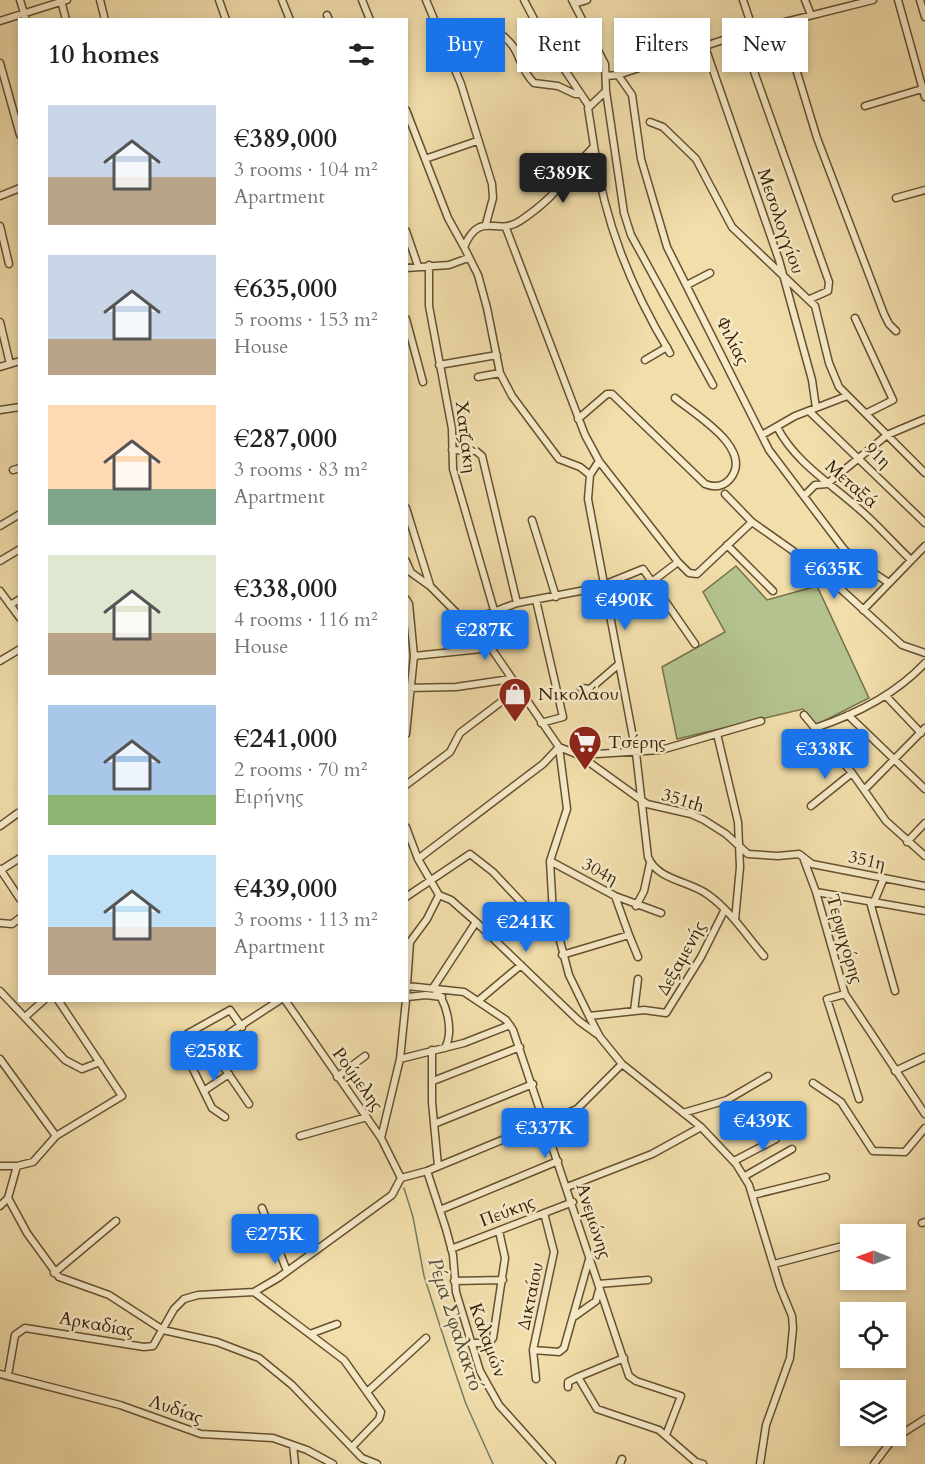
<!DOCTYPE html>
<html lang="en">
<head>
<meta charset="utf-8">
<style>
  :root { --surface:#fff; --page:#f6f6f6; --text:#222; --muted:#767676; --accent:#1a73e8 }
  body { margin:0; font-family:Cardo,serif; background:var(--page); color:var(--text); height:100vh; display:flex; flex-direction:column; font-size:22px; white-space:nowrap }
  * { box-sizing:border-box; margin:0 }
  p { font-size:20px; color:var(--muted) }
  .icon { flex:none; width:33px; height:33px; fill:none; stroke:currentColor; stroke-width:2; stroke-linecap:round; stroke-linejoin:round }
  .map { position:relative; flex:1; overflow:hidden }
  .side { position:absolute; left:18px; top:18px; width:390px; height:984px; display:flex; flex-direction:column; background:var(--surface); border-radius:0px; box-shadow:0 3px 9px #0003 }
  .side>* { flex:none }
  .guide { position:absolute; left:426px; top:18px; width:408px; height:54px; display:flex; gap:12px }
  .needle { width:39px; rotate:271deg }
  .tools { position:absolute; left:840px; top:1224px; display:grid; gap:12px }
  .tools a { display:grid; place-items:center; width:66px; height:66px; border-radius:0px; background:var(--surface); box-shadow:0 3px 9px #0003; font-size:30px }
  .price { position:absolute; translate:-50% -51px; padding:0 14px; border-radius:6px; background:var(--accent); color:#fff; font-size:20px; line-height:39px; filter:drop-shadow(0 2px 3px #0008) }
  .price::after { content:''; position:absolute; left:50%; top:36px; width:18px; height:14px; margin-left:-9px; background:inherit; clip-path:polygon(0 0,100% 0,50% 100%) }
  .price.on { background:#222; color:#fff }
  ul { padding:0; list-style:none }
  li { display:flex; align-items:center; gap:18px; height:150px; padding:0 30px }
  li span { display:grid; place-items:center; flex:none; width:168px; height:120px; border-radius:0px; color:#555 }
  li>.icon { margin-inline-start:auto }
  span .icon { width:72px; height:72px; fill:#fffc; stroke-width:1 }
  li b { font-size:26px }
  h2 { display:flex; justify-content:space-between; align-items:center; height:72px; padding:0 30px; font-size:26px }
  .chip { padding:0 21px; border-radius:0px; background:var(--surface); box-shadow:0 3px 9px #0003; font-size:21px; line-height:54px }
  .chip.on { background:var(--accent); color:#fff }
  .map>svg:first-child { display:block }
</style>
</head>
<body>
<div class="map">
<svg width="925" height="1464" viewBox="0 0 925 1464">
  <rect width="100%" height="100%" fill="#f1deab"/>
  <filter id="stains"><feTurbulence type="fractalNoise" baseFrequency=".00333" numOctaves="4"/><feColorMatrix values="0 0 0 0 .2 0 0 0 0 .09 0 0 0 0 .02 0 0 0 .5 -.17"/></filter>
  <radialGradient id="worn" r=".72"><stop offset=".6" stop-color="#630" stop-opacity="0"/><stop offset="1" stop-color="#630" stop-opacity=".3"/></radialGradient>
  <path fill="#b3c28e" stroke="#75724a" stroke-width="1.5" d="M 736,566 L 767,600 L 817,586 L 869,698 L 816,725 L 803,709 L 677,739 L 662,667 L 725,632 L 703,592 Z"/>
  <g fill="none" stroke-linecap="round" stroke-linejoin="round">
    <path stroke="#737e66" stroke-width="1.5" d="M 404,1188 L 413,1217 L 424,1276 L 450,1357 L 466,1404 L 493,1464"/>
    <g stroke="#665030" stroke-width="9">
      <path id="minor" d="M 20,0 L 26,20
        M 61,0 L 66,20
        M 100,0 L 105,20
        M 219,0 L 226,20
        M 282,0 L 290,20
        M 362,0 L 370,20
        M 426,0 L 461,84 L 492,184 L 493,198 L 486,224
        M 524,0 L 546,42 L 589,106
        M 572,0 L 605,64 L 606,91 L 588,108 L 594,146 C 587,155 579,161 573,170 C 555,193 545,204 520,221 C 496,237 480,209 464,247 L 478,275 L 487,308 L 500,373 L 512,396 L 559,459 L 580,467 L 590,475
        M 743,0 L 753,30
        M 805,0 L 811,15
        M 898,0 L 925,97
        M 920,0 L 925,17
        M 574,4 L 587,0
        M 327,15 L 329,20
        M 0,21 L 67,0
        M 782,23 L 817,138 L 884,314 L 889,324 L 896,331
        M 499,33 C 523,49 516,65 534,83 L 558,86 L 575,94 L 581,94
        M 741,35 L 829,282 L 828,291 L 810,299
        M 705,47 L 779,260 L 812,380 L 816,408
        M 0,63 L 20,135
        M 618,75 L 632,95 L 641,159 L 667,247 L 769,450 L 843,548 L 854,560 L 889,583
        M 606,76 L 618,75 L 753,30 L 873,0
        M 606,91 L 624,213 L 631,235 L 713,385
        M 865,106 L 922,89
        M 406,110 L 448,218 L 464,247
        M 650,122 L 663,127 L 696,159 L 732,227 L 815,306 L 829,363 L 839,387 L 925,473
        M 594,146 C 604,222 631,288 670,353
        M 425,159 L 477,141
        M 0,196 L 20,188
        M 896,198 L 925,190
        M 0,226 L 9,264
        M 506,228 L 585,435 L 599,461 L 678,562 L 689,573 L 697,574 L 752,522
        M 406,231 L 418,266
        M 429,265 L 429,306 L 452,429 L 453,469 L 494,610
        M 406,268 L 449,265 L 468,258
        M 687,285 L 710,273
        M 855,318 L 893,400 L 867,413
        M 406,319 L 423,382
        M 0,322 L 10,364
        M 645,360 L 667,347
        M 439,365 L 497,355
        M 0,367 L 20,361
        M 478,377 L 500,373
        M 0,410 L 20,407
        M 809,411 L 925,523
        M 578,419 L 607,394 L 612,394 L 705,484 C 715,488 723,487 730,479 C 755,449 694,414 675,398
        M 777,427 C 795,462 830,483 858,508 C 877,524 893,543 911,560
        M 762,435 L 795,416 L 847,396
        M 452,450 L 476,451 L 482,456 L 517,603
        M 599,461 L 590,475 L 588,499 L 636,753 L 648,857 C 657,880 689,881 707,894 C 730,910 746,935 764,956
        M 13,470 L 20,468
        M 725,494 L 752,522 L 820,570 L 902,645 L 925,653
        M 804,496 L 815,485 L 827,484 L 887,435 L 925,419
        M 406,508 L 430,585
        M 532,520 L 556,597
        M 0,526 L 20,514
        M 727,545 L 773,591
        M 0,561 L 20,549
        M 406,561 L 410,570
        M 406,569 L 430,586 L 491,648 L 559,747 L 567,809 L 550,861 L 553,914 L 569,975 L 589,1016 L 600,1037 L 622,1064 L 701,1127 L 736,1164 L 749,1185 L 780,1287 L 792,1316 L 793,1328 L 790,1358 L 766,1425 L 760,1464
        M 653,581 L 678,562
        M 0,591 L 20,618
        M 406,599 L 409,604 L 414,656 L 406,734
        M 536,600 L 563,717 L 541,723
        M 10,605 L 20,599
        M 863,610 L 925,546
        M 467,622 L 517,603 L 596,588 L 643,569 L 695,644
        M 414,656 L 491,648
        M 0,661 L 20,649
        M 406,688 L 456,687 L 511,679
        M 581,688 L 590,689 L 619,664
        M 886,696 L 921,733
        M 804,715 L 852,773 L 886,821 L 925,856
        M 848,715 L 925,789
        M 815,728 C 857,714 895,695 925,663
        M 717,734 L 738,822 L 740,867 L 735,920
        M 559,747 L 579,755 L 647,804 L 691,814 L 704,820 L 726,834 L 748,854 L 778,856 L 799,854 L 812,864 L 925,886
        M 580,755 L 661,750 L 761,721
        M 406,785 L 450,752 L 460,733 L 518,689
        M 864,790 L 925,728
        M 811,806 L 852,773
        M 0,826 L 18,813
        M 406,827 L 418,859 L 439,895
        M 907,842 L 925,823
        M 418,859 L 543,764 L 559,747
        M 804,860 L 816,892 L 845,994 L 925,1114
        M 550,861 L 615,896 L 661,913
        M 0,869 L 20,899
        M 1,870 L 20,858
        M 816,892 L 925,911
        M 439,895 L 451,900 L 476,922 L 579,1021 L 597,1034
        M 615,896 L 629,935
        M 406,897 L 470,854 L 493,872 L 539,921 L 553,914
        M 870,902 L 895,991
        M 874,902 L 883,880
        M 636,906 L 644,891 L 650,863
        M 0,923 L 12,924 L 20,918
        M 562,955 L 629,935 L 638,957
        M 407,986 L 464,992 L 506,1020 L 513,1030 L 629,1376 L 636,1381 L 681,1396 L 666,1435
        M 0,991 L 65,1060 L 82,1069 L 100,1062
        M 845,994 L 827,999 L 859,1099
        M 407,997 L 426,995 L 442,997
        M 406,999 L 410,942 L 427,919 L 439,895
        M 58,1000 L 122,1096 L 56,1136 L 33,1162 L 17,1166 L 8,1198 L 27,1233 L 59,1277 L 109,1295 L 163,1330 L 217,1342 L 259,1358 L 292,1385 L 362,1458 L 377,1464
        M 285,1000 L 381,1138 L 401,1178
        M 478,1001 L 521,965
        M 634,1011 L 638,979
        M 589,1016 L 644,1010 L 666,1013 L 701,957 L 724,911
        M 25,1017 L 44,1000
        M 187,1034 L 230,1010 L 242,1027
        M 210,1047 L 249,1104
        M 445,1048 C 454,1031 447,1000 433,988 L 476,922
        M 432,1050 L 432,1102 L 438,1166
        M 0,1059 L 56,1136
        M 188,1059 L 212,1108 L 225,1117
        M 400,1059 L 464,1043 L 510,1025
        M 180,1065 L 280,1000
        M 895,1071 L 925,1057
        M 337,1077 L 365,1056
        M 433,1081 L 520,1047
        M 813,1083 L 841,1102 L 873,1151 L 905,1152 L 925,1128
        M 205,1090 L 229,1074
        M 683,1113 L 727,1100 L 768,1076
        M 434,1124 L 533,1084
        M 300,1136 L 367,1117
        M 381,1138 L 400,1059 L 406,1000
        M 734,1161 L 776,1139
        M 0,1166 L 17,1166
        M 427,1171 L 446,1229 L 453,1255 L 456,1292 L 480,1371 L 499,1405 L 552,1464
        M 745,1176 L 792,1149
        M 401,1178 L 427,1171 L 577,1109 L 622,1064
        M 567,1187 L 652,1154 L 701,1127
        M 753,1195 L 826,1177
        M 0,1206 L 8,1198
        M 262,1208 L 287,1271
        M 440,1210 L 558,1161
        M 922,1223 L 925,1222
        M 451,1249 L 573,1202
        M 774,1264 L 850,1244
        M 54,1273 L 116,1221
        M 454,1281 L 503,1280
        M 598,1284 L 648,1280
        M 254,1292 L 344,1360 L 381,1412 L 379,1419 L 353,1446
        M 575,1316 L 596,1301 L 599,1290
        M 310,1334 L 337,1324
        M 470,1343 L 489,1343 L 493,1338 L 505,1258 L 499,1231
        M 533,1350 L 559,1352 L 564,1348 L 590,1256
        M 624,1358 L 578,1377 L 597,1409 L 659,1430 L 696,1462 L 703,1464
        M 0,1374 L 120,1405 L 201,1434 L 273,1438 L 307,1450 L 333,1464
        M 8,1375 L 15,1335 L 25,1328 L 144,1347 L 153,1346 L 174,1309 L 184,1299 L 198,1295 L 254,1292 L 278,1278 L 392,1195 L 401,1178
        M 536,1379 L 533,1350 L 554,1252 L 544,1213
        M 568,1387 L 568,1382 L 578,1377
        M 367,1392 L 426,1338
        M 293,1445 L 295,1464
        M 620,1464 L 622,1459
        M 874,1464 L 892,1440 L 925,1419"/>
    </g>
    <use href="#minor" stroke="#f6eac8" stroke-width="6"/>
  </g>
  <defs>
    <g id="shop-pin" transform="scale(1.725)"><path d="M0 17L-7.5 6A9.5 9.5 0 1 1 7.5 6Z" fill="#8f2418" stroke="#f6eac8"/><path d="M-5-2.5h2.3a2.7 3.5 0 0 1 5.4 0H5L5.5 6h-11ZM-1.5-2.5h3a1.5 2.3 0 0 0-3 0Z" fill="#fff"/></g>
    <g id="supermarket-pin" transform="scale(1.725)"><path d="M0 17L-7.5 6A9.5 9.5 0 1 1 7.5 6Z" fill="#8f2418" stroke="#f6eac8"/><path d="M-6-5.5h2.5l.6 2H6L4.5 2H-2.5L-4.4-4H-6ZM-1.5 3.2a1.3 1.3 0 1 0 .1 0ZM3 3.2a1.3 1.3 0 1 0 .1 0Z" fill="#fff"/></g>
  </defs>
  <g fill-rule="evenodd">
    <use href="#shop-pin" x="515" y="694"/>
    <use href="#supermarket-pin" x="585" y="742"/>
  </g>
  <g text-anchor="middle" stroke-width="5" stroke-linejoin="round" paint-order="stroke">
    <g font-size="18" fill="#372107" stroke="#f6eac8">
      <text transform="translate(781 221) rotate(71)" y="6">Μεσολογγίου</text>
      <text transform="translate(733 341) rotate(63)" y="6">Φιλίας</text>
      <text transform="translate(466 437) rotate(83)" y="6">Χατζάκη</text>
      <text transform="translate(878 455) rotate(44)" y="6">91η</text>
      <text transform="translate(852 484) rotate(41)" y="6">Μεταξά</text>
      <text transform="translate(683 800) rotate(17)" y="6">351th</text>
      <text transform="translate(867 860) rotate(13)" y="6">351η</text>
      <text transform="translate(600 871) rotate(28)" y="6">304η</text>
      <text transform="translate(845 939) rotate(74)" y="6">Τερψιχόρης</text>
      <text transform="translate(681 958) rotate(-61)" y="6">Δεξαμενής</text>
      <text transform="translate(358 1079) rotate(54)" y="6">Ρούμελης</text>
      <text transform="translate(507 1211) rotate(-21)" y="6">Πεύκης</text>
      <text transform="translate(594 1221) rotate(72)" y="6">Ανεμώνης</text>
      <text transform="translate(530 1296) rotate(-78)" y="6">Δικταίου</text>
      <text transform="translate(97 1324) rotate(10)" y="6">Αρκαδίας</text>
      <text transform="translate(488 1340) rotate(70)" y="6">Καλαμών</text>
      <text transform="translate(176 1409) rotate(19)" y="6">Λυδίας</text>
    </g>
    <g font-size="18" fill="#372107" stroke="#f6eac8" text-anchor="start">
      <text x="538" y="700">Νικολάου</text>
      <text x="608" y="748">Τσέρης</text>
    </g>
    <g font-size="20" font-style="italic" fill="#555037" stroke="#f6eac8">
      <text transform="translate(456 1324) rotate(72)" y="7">Ρέμα Σφαλακτό</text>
    </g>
  </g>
  <rect width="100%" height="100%" filter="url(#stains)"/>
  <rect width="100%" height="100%" fill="url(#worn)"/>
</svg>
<div class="tools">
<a><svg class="needle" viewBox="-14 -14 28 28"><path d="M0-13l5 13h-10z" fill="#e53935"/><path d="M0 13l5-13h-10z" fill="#767676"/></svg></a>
<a><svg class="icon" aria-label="locate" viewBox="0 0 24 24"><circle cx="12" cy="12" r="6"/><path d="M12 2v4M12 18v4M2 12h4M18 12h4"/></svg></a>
<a><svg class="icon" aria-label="layers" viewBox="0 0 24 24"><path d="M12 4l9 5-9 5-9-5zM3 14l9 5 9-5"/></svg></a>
</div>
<b class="price on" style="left:563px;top:204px">€389K</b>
<b class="price" style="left:834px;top:600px">€635K</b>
<b class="price" style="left:625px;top:631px">€490K</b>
<b class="price" style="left:485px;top:661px">€287K</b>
<b class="price" style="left:825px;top:780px">€338K</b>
<b class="price" style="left:526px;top:953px">€241K</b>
<b class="price" style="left:214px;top:1082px">€258K</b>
<b class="price" style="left:763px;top:1152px">€439K</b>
<b class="price" style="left:545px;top:1159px">€337K</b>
<b class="price" style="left:275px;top:1265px">€275K</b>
<div class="guide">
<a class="chip on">Buy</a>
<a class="chip">Rent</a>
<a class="chip">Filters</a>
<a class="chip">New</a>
</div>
<section class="side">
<h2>10 homes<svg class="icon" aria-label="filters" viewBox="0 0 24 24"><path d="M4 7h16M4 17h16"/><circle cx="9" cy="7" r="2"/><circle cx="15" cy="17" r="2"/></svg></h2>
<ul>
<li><span style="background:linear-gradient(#c9d6e8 60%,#b9a48a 0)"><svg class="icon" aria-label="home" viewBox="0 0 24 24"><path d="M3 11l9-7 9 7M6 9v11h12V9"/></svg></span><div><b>€389,000</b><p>3 rooms · 104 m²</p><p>Apartment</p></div></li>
<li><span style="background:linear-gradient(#c9d6e8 70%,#b9a48a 0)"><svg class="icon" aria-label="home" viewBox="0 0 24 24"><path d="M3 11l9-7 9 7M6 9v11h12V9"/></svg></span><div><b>€635,000</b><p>5 rooms · 153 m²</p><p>House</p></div></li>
<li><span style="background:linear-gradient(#ffd9b3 70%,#7fa58c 0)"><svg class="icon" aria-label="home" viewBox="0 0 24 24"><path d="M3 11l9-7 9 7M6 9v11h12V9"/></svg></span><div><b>€287,000</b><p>3 rooms · 83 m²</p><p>Apartment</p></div></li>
<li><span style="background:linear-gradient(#dfe7d0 65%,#b9a48a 0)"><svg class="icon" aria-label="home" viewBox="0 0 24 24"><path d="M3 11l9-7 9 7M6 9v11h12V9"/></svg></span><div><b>€338,000</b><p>4 rooms · 116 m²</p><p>House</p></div></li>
<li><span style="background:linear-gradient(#a9c7e8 75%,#8fb573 0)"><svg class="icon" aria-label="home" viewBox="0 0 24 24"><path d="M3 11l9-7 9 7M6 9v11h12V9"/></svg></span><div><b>€241,000</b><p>2 rooms · 70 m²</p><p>Ειρήνης</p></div></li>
<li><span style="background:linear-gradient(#bfe0f5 60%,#b9a48a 0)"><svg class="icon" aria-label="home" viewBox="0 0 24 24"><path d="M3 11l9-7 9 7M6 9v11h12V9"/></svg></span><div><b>€439,000</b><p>3 rooms · 113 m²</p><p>Apartment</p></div></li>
</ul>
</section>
</div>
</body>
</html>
